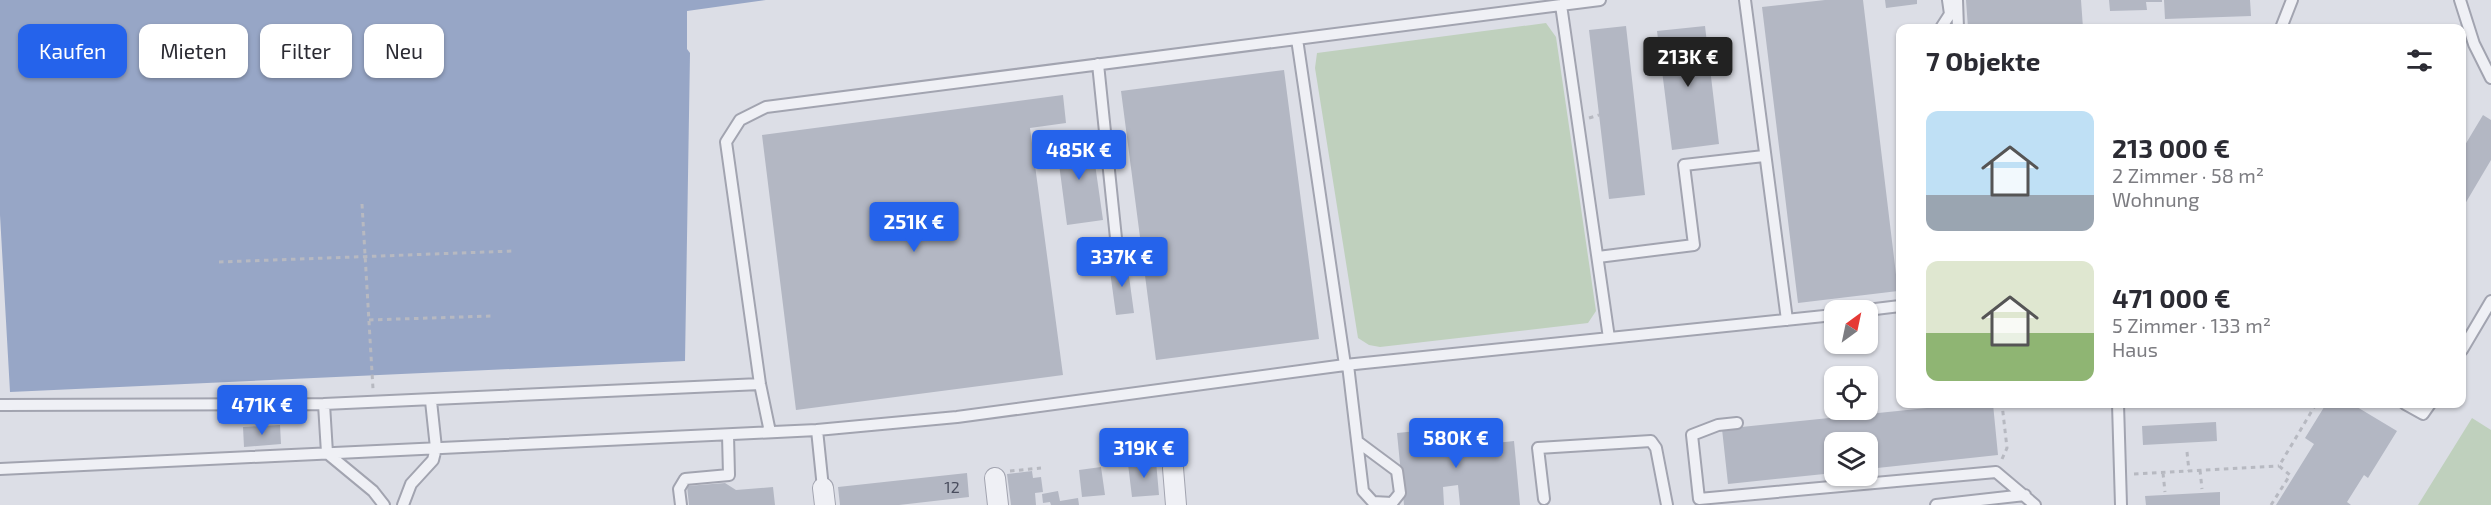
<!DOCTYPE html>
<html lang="de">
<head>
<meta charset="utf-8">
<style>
  :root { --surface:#fff; --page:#f7f7f7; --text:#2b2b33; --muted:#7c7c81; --accent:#2563eb }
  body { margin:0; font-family:"Exo 2",sans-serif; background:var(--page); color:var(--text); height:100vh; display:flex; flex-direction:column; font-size:22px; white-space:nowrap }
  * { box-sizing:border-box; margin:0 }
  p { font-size:20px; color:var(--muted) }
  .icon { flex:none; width:33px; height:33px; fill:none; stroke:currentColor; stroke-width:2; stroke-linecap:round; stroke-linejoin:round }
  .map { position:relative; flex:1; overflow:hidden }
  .side { position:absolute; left:1896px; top:24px; width:570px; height:384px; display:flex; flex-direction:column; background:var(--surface); border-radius:12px; box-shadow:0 2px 4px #0004 }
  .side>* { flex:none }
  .hud { position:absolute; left:18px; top:24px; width:570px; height:54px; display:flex; gap:12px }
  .needle { width:39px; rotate:33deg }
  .fabs { position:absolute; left:1824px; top:300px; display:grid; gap:12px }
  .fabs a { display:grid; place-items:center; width:54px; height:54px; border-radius:12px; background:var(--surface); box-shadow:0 2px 4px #0004; font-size:30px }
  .price { position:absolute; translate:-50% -51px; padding:0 14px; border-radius:6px; background:var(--accent); color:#fff; font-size:20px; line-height:39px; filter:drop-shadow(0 2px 3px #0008) }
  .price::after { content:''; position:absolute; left:50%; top:36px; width:18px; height:14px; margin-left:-9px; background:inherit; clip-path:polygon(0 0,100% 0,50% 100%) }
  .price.current { background:#222; color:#fff }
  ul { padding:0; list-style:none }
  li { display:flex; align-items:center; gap:18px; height:150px; padding:0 30px }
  li span { display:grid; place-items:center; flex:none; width:168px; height:120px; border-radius:12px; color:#555 }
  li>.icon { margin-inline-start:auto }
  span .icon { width:72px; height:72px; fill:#fffc; stroke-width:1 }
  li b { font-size:26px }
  h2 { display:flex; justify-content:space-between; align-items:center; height:72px; padding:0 30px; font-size:26px }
  .chip { padding:0 21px; border-radius:12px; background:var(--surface); box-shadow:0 2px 4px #0004; font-size:21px; line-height:54px }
  .chip.current { background:var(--accent); color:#fff }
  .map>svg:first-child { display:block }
</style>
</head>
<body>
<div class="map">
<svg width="2491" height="505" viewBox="0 0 2491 505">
  <rect width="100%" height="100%" fill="#dcdee6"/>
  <path fill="#bfd0bd" d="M 1546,23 L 1556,37 L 1596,311 L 1588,323 L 1380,347 L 1369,345 L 1358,338 L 1315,68 L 1317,53 Z
    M 2472,418 L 2491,430 L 2491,505 L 2418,505 Z"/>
  <path fill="#97a6c6" d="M 0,0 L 766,0 L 687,11 L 687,49 L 690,53 L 685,361 L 10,392 L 0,215 Z"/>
  <path fill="#b3b7c3" d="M 1825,0 L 1863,0 L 1898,291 L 1798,303 L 1762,7 Z
    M 1885,0 L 1917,0 L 1917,4 L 1886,8 Z
    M 1966,0 L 2081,0 L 2083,28 L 1968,28 Z
    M 2109,0 L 2162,0 L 2162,2 L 2146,2 L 2147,10 L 2110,11 Z
    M 2164,0 L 2250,0 L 2251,16 L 2165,19 Z
    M 1626,26 L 1645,195 L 1609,199 L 1589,30 Z
    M 1705,26 L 1719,144 L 1672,150 L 1657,31 Z
    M 1284,70 L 1319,339 L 1156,360 L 1121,91 Z
    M 1063,95 L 1066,123 L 1030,128 L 1063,375 L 796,410 L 762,135 Z
    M 2483,115 L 2491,120 L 2491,160 L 2462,209 L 2462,150 Z
    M 1091,136 L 1103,220 L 1067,225 L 1056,141 Z
    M 1127,262 L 1134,313 L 1116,315 L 1109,264 Z
    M 1966,404 L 1993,404 L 1998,455 L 1868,469 L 1868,442 L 1834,442 L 1834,473 L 1728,484 L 1722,429 Z
    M 2326,404 L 2352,404 L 2397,431 L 2368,478 L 2364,475 L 2347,502 L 2351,505 L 2276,505 L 2314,444 L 2305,438 Z
    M 2216,422 L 2217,441 L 2143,445 L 2142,426 Z
    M 280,425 L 281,444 L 244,447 L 243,427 Z
    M 1458,427 L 1460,447 L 1514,441 L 1520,505 L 1460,505 L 1458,485 L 1443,487 L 1444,505 L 1404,505 L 1397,433 Z
    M 1156,461 L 1159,495 L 1132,497 L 1128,464 Z
    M 1101,467 L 1105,495 L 1082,497 L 1079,470 Z
    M 1032,471 L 1033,478 L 1041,477 L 1043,492 L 1035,493 L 1036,505 L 1011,505 L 1007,474 Z
    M 967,473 L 969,497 L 899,505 L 840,505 L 838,487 Z
    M 725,483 L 736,490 L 773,487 L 775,505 L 689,505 L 687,486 Z
    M 1058,491 L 1060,501 L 1078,498 L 1079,505 L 1051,505 L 1050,502 L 1043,503 L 1042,494 Z
    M 2220,492 L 2220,505 L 2146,505 L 2145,496 Z"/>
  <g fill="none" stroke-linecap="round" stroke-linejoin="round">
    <g stroke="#a2a4b0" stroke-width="14">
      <path id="service" d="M 1745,0 L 1787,320
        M 1957,0 L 1958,28
        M 2460,0 L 2474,44 L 2491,78
        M 1561,5 L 1609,338
        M 1941,28 L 1950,14 L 1948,0
        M 2281,28 L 2292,0
        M 1297,39 L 1345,365
        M 1094,251 L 1117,248 L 1098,64
        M 1598,257 L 1694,245 L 1684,165 L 1764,156
        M 1867,310 L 1900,306
        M 2462,350 L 2491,301
        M 1348,365 L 1363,491 L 1373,502 L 1392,503 L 1400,493 L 1397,471 L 1358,442
        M 324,404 L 327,453 L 373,491 L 384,505
        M 2118,404 L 2121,505
        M 2405,404 L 2423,414 L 2430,404
        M 0,405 L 324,404 L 760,384
        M 1737,423 L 1718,425 L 1692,435 L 1699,499 L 1996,472 L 2035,505
        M 817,430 L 823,488
        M 770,432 L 760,384 L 726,142 L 740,120 L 766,107 L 1600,0
        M 0,469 L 817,430 L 957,417 L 1345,365 L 1834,315
        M 1544,499 L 1538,448 L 1651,441 L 1656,448 L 1667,505
        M 403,505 L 411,484 L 433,460 L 436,448 L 431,401
        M 681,505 L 679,489 L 685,479 L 729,475 L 728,435
        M 1936,505 L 2025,495"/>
    </g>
    <g stroke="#a2a4b0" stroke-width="22">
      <path id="minor" d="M 1173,468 L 1176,505
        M 995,478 L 998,505
        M 823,488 L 825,505"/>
    </g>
    <path stroke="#b7b9c1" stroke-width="3" stroke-dasharray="4.5 4.5" stroke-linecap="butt" d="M 1589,118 L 1599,115
      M 362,204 L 373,389
      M 219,262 L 514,251
      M 369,320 L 491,316
      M 2187,452 L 2189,471
      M 2002,459 L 2007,448 L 2002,404
      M 2200,470 L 2202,489
      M 1010,471 L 1041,468
      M 2163,473 L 2165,492
      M 2134,474 L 2279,466
      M 2271,505 L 2290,475 L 2279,466 L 2316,404"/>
    <use href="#service" stroke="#eff0f5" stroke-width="10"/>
    <use href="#minor" stroke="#eff0f5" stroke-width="20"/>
  </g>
  <g text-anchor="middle" stroke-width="4.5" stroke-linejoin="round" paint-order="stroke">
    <g font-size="16" fill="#494d5e">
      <text x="952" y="493">12</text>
    </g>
  </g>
</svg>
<div class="fabs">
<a><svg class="needle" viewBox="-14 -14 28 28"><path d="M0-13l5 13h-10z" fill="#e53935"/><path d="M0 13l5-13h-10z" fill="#7c7c81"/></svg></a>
<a><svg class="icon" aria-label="locate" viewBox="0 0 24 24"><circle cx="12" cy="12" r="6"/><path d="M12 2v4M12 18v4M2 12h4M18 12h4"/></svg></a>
<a><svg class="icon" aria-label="layers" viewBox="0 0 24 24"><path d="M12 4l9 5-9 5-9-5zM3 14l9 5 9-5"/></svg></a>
</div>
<b class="price current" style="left:1688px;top:88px">213K €</b>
<b class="price" style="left:1079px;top:181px">485K €</b>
<b class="price" style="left:914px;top:253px">251K €</b>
<b class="price" style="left:1122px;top:288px">337K €</b>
<b class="price" style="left:262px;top:436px">471K €</b>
<b class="price" style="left:1456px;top:469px">580K €</b>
<b class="price" style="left:1144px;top:479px">319K €</b>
<div class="hud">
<a class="chip current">Kaufen</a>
<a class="chip">Mieten</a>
<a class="chip">Filter</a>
<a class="chip">Neu</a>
</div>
<section class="side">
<h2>7 Objekte<svg class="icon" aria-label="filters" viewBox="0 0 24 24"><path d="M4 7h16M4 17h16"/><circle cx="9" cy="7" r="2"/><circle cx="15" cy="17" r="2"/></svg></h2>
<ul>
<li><span style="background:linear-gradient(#bfe0f5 70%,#9aa5b1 0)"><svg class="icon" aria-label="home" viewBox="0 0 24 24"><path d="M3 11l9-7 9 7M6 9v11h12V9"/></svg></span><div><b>213 000 €</b><p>2 Zimmer · 58 m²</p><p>Wohnung</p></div></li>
<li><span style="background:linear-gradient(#dfe7d0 60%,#8fb573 0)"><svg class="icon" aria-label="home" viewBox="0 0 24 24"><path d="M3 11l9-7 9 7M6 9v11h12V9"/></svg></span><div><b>471 000 €</b><p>5 Zimmer · 133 m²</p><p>Haus</p></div></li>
</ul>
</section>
</div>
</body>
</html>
